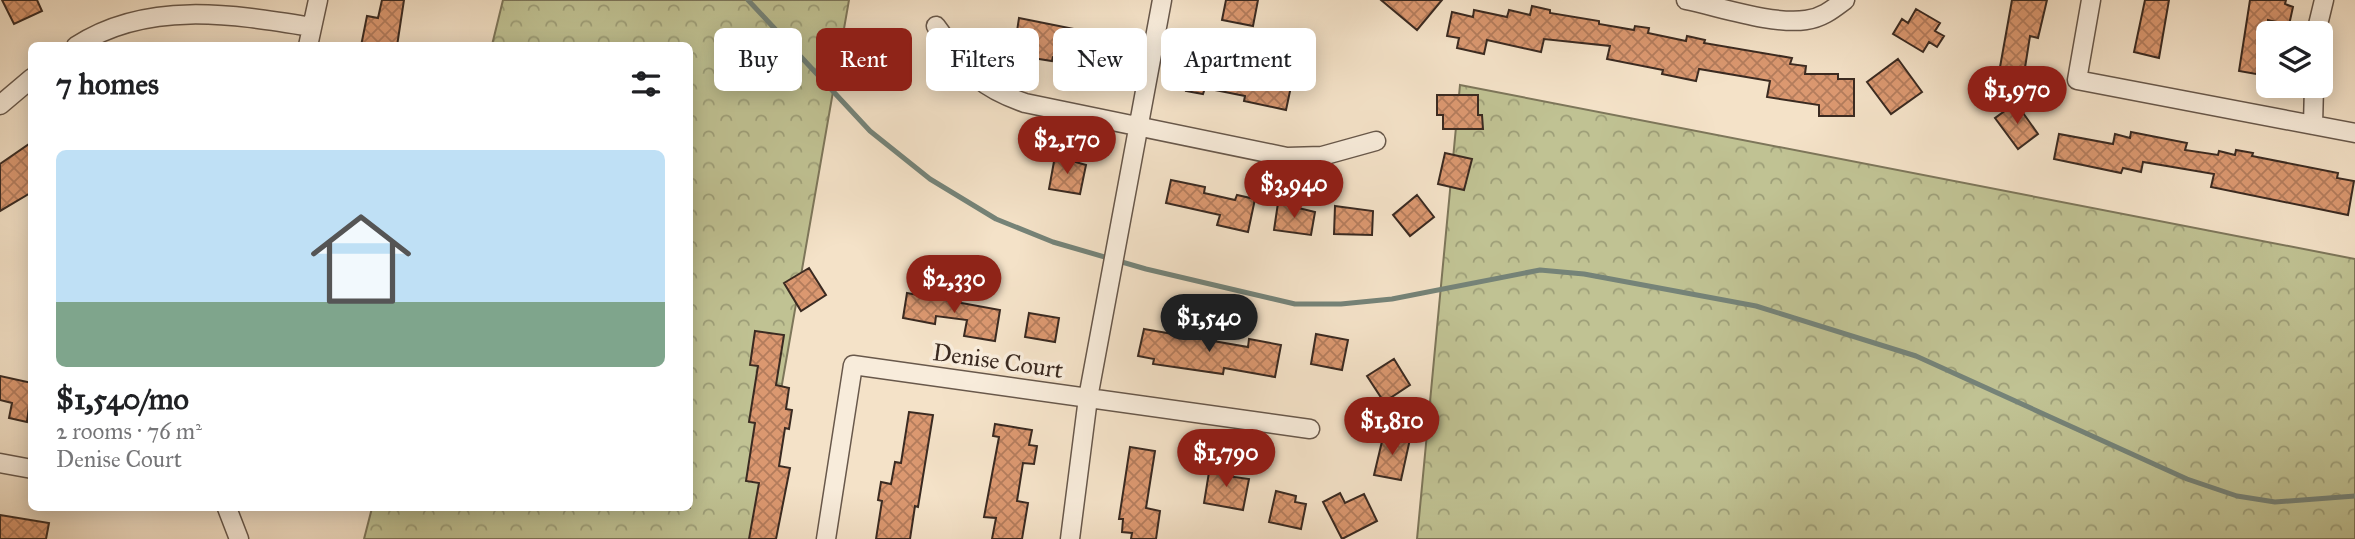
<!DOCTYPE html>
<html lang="en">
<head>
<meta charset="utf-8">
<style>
  :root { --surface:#fff; --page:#f6f6f6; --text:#202124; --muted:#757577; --line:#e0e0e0; --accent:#8f2418 }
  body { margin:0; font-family:"IM FELL Great Primer",serif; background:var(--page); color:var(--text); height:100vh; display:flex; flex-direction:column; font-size:26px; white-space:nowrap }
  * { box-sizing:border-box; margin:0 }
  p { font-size:23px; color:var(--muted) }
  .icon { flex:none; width:38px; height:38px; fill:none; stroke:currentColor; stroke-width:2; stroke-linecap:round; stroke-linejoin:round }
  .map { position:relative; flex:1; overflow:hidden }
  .panel { position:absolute; left:28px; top:42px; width:665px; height:469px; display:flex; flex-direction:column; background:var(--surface); border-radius:10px; box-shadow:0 4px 18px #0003 }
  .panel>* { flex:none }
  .banner { position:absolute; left:714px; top:28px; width:665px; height:63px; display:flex; gap:14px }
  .tools { position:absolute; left:2256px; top:21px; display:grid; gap:14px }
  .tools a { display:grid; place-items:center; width:77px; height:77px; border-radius:10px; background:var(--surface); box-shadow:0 4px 18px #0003; font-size:35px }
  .price { position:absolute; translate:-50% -60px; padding:0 16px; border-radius:24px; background:var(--accent); color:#fff; font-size:23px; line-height:46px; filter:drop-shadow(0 2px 4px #0008) }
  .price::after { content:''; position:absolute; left:50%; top:42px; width:21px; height:16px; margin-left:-10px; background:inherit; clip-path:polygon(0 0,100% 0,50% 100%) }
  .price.current { background:#222; color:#fff }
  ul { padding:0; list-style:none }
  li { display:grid; align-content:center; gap:14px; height:371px; padding:0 28px }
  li+li { border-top:2px solid var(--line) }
  li span { display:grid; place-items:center; height:217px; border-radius:10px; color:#555 }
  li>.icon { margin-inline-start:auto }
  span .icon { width:126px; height:126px; fill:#fffc; stroke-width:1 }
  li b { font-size:30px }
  h2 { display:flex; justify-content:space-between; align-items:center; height:84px; padding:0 28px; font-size:30px }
  .pill { padding:0 24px; border-radius:10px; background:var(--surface); box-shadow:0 4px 18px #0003; font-size:24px; line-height:63px }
  .pill.current { background:var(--accent); color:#fff }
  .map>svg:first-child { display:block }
</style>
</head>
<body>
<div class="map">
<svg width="2355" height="539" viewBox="0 0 2355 539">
  <defs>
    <pattern id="forest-crowns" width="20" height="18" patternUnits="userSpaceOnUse" patternTransform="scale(1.75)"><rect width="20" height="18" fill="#c0c293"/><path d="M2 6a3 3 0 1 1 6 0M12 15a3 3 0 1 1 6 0" fill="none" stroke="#9d9e78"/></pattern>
    <pattern id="building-cross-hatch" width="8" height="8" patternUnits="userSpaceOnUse" patternTransform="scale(1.75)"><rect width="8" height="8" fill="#db9870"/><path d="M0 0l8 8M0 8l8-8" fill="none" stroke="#b37c5c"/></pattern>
  </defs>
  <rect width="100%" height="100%" fill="#f4e2c8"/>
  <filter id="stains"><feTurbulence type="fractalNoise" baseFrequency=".00286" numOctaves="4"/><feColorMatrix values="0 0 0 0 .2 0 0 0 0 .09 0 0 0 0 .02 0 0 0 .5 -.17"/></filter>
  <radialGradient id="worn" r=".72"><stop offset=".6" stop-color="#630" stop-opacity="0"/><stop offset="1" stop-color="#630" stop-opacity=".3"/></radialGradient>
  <path fill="url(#forest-crowns)" stroke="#7d765a" stroke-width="2" d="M 503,0 L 849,0 L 755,539 L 364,539 L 372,508 L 690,508 L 690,46 L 492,45 Z
    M 1460,85 L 2355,259 L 2355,539 L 1417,539 Z"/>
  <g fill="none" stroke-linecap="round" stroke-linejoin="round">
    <path stroke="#758378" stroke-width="5" d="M 748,0 L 870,131 L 930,179 L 996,219 L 1053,242 L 1146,269 L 1295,304 L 1341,304 L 1392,299 L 1540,270 L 1584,274 L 1756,306 L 1916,356 L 2187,479 L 2237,496 L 2275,502 L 2355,496"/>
  </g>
  <path fill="url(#building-cross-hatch)" stroke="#3a2a21" stroke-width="2" d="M 2,0 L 37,0 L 42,11 L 14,24 Z
    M 382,0 L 404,0 L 397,46 L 361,46 L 367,16 L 378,18 Z
    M 1226,0 L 1258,0 L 1253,26 L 1222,20 Z
    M 1381,0 L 1442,0 L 1417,30 Z
    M 2012,0 L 2047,0 L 2038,38 L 2030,36 L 2024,74 L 2018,73 L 2016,87 L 1997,84 Z
    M 2145,0 L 2169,0 L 2159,58 L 2134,52 Z
    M 2250,0 L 2286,0 L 2285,4 L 2293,7 L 2289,25 L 2268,20 L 2268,76 L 2239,71 Z
    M 1532,6 L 1550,10 L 1550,13 L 1599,21 L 1599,24 L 1634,30 L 1635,26 L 1649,28 L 1648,33 L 1686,41 L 1687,36 L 1705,40 L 1704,43 L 1792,58 L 1790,64 L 1806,66 L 1805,74 L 1838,74 L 1838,79 L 1854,79 L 1854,116 L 1819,116 L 1819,105 L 1767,97 L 1770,81 L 1699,69 L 1696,81 L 1662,74 L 1663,70 L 1607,59 L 1610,46 L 1544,39 L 1541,52 L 1487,40 L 1484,54 L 1457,48 L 1459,38 L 1447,36 L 1452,12 L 1473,17 L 1474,10 L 1507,17 L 1509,10 L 1530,15 Z
    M 1916,9 L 1940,23 L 1935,31 L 1944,36 L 1937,47 L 1929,42 L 1923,52 L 1893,34 L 1902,19 L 1908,23 Z
    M 1019,18 L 1114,37 L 1108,73 L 1091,70 L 1093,63 L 1053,57 L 1052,61 L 1026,57 L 1028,46 L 1015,44 Z
    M 1194,52 L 1233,60 L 1232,65 L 1293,77 L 1286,110 L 1244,101 L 1245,96 L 1205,88 L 1203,94 L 1186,91 Z
    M 1898,59 L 1922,92 L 1891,114 L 1867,82 Z
    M 1437,95 L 1478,95 L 1478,115 L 1482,115 L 1483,129 L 1443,129 L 1443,115 L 1437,115 Z
    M 2016,103 L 2038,134 L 2018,149 L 1995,118 Z
    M 2131,132 L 2187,143 L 2185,150 L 2218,155 L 2219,151 L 2235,155 L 2236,150 L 2253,153 L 2252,156 L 2338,173 L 2337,178 L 2354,181 L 2348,215 L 2211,187 L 2214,174 L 2143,162 L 2141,172 L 2123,168 L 2121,173 L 2054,159 L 2059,134 L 2113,144 L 2115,134 L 2130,138 Z
    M 32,142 L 32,192 L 0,211 L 0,164 Z
    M 1445,153 L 1472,159 L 1464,190 L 1438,184 Z
    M 1055,156 L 1086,165 L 1080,194 L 1049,189 Z
    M 1171,180 L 1205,187 L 1204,193 L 1235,200 L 1237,195 L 1255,199 L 1248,232 L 1217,225 L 1220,215 L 1166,203 Z
    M 1417,195 L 1434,217 L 1410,236 L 1393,215 Z
    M 1278,203 L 1315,212 L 1311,235 L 1274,230 Z
    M 1335,206 L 1373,211 L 1372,235 L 1334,234 Z
    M 809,268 L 826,295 L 801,311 L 784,283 Z
    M 907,293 L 1000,310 L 995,341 L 964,336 L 967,320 L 936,316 L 935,324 L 903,318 Z
    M 1029,313 L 1059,318 L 1055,342 L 1025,337 Z
    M 1144,329 L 1248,347 L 1249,339 L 1281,345 L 1275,377 L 1224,368 L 1223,374 L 1153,364 L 1154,359 L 1138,356 Z
    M 755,331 L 784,335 L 776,385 L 789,388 L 786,409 L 792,410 L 789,429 L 785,428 L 779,466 L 790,468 L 776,539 L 749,539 L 759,483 L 746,481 L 755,423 L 749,422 L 758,366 L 750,365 Z
    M 1316,334 L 1348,340 L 1342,370 L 1311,364 Z
    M 1394,359 L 1410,385 L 1384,402 L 1367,376 Z
    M 0,376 L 32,383 L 27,422 L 9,418 L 12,403 L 0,400 Z
    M 909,412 L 933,415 L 918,507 L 915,506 L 910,539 L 876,539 L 882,501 L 878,500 L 881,482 L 891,484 L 895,462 L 901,463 Z
    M 995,424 L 1032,430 L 1029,445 L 1037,446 L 1034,464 L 1023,463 L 1017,501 L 1028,503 L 1022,539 L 992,539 L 996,518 L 984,517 L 999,437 L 993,436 Z
    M 1384,433 L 1410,439 L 1401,480 L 1374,475 Z
    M 1130,447 L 1155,451 L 1146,508 L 1160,511 L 1156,539 L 1131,539 L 1132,533 L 1122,532 L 1123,519 L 1119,519 Z
    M 1210,466 L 1228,470 L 1227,476 L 1249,479 L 1243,510 L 1204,503 Z
    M 1276,491 L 1296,496 L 1295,502 L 1306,504 L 1301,529 L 1269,522 Z
    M 1340,493 L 1345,503 L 1364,494 L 1377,521 L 1342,539 L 1323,502 Z
    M 0,515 L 49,523 L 46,539 L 0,539 Z"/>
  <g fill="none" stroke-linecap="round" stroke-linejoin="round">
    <g stroke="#68584b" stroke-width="21">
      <path id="minor" d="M 1686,0 C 1720,7 1773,25 1806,20 C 1822,18 1833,9 1845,0
        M 2091,0 L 2077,80 L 2355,133
        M 936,26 C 967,68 973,85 1025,103 L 1287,157 L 1322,156 L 1376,141
        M 2316,33 L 2324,0
        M 76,46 C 147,0 232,14 312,27
        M 308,46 L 318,0
        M 0,105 L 32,78
        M 2313,125 L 2314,86
        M 0,463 L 32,469
        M 227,508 L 239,539
        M 826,539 L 853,365 L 1310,429
        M 1070,539 L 1088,398 L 1162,0"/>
    </g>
    <use href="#minor" stroke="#f8ecdb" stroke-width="18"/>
  </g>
  <g text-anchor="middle" stroke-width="7" stroke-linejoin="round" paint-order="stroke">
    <g font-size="24" fill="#3a2a21" stroke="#f8ecdb">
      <text transform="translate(998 361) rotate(8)" y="8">Denise Court</text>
    </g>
  </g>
  <rect width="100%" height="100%" filter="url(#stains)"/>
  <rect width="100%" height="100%" fill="url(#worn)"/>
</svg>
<div class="tools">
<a><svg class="icon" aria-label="layers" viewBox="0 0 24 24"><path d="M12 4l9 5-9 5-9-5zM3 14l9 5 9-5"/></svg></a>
</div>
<b class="price" style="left:2017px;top:126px">$1,970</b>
<b class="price" style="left:1067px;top:176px">$2,170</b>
<b class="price" style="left:1294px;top:220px">$3,940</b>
<b class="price" style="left:954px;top:315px">$2,330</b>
<b class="price current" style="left:1209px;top:354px">$1,540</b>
<b class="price" style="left:1392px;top:457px">$1,810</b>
<b class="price" style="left:1226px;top:489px">$1,790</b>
<div class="banner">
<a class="pill">Buy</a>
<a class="pill current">Rent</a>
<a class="pill">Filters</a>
<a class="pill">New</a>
<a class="pill">Apartment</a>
</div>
<section class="panel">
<h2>7 homes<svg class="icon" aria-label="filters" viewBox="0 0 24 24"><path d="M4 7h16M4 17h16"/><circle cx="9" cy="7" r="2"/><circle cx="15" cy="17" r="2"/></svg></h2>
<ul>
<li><span style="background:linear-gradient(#bfe0f5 70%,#7fa58c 0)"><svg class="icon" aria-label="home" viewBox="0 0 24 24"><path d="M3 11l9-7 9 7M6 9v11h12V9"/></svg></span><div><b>$1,540/mo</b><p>2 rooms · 76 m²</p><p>Denise Court</p></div></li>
</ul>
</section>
</div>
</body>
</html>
